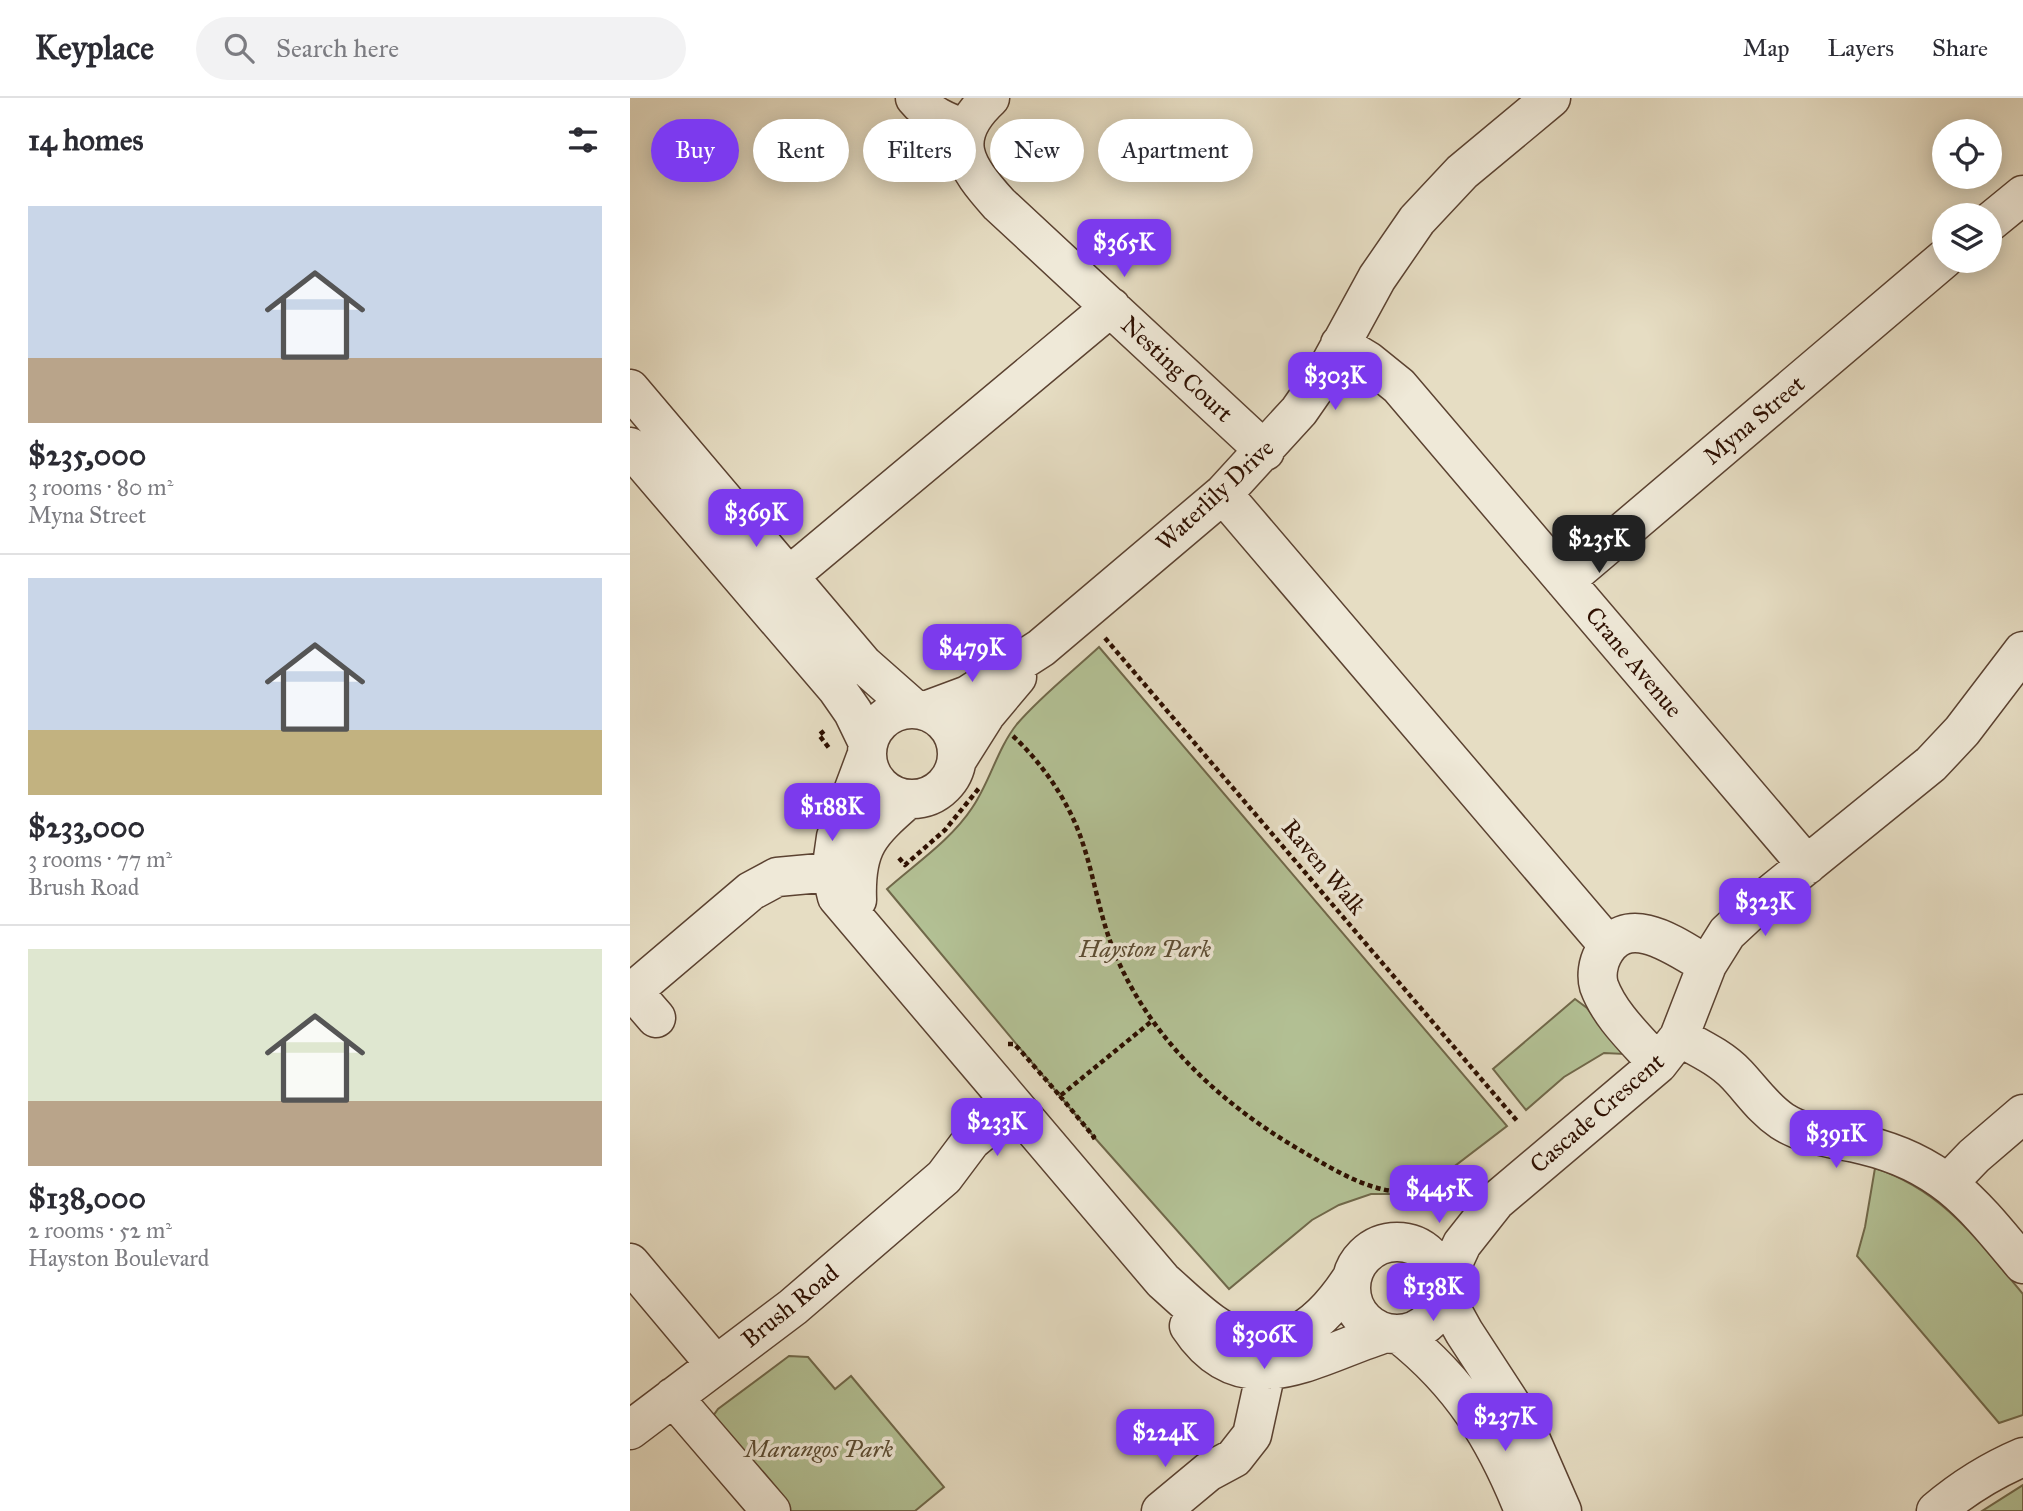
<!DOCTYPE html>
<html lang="en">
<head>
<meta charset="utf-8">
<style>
  :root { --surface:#fff; --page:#f2f2f3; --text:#2b2b33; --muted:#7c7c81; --line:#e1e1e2; --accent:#7c3aed }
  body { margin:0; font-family:"IM FELL Great Primer",serif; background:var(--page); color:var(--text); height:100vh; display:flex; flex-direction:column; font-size:26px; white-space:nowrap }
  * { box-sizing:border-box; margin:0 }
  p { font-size:23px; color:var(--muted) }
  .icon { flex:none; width:38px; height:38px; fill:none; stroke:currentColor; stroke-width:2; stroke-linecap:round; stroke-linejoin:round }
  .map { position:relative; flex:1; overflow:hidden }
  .side { display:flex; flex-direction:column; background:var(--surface); width:630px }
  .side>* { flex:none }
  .banner { position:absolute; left:21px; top:21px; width:665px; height:63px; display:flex; gap:14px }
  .buttons { position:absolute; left:1302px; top:21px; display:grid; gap:14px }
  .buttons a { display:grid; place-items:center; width:70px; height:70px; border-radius:50%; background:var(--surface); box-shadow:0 4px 18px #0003; font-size:35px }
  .price { position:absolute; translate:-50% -60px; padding:0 16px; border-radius:14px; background:var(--accent); color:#fff; font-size:23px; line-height:46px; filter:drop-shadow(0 2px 4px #0008) }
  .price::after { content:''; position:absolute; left:50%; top:42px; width:21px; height:16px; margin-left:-10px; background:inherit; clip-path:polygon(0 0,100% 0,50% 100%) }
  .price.current { background:#222; color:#fff }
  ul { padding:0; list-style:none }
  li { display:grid; align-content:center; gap:14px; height:371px; padding:0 28px }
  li+li { border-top:2px solid var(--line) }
  li span { display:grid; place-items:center; height:217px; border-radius:0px; color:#555 }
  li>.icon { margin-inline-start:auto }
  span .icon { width:126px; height:126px; fill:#fffc; stroke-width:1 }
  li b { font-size:30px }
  h2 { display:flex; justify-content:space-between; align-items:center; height:84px; padding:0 28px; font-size:30px }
  .chip { padding:0 24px; border-radius:32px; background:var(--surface); box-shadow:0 4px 18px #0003; font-size:24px; line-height:63px }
  .chip.current { background:var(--accent); color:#fff }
  header { display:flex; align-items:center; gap:42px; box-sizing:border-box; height:98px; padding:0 35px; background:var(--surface); border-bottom:2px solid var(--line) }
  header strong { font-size:33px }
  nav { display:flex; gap:38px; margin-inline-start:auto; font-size:24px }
  .search { width:490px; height:63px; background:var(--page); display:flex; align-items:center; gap:18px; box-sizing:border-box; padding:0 24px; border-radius:38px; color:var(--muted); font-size:26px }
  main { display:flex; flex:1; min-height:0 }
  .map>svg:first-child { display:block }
</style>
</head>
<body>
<header>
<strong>Keyplace</strong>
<div class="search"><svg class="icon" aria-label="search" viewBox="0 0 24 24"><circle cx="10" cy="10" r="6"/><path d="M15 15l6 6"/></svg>Search here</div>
<nav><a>Map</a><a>Layers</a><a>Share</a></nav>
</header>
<main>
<section class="side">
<h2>14 homes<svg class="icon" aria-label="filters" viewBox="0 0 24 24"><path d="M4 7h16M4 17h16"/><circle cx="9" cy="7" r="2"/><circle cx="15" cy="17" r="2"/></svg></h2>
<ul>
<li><span style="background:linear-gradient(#c9d6e8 70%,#b9a48a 0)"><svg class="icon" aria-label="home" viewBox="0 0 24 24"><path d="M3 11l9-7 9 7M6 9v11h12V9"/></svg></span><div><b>$235,000</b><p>3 rooms · 80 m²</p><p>Myna Street</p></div></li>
<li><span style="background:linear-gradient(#c9d6e8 70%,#c2b280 0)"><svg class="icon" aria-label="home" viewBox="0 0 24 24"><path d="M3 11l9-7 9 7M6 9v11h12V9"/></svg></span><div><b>$233,000</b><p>3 rooms · 77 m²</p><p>Brush Road</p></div></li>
<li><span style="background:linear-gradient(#dfe7d0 70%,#b9a48a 0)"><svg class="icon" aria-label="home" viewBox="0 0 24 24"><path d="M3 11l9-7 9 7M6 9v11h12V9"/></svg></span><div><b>$138,000</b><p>2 rooms · 52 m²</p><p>Hayston Boulevard</p></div></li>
</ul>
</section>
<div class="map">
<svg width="1393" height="1413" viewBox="0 0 1393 1413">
  <rect width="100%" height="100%" fill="#e6ddc3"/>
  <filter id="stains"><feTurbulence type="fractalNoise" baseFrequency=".00286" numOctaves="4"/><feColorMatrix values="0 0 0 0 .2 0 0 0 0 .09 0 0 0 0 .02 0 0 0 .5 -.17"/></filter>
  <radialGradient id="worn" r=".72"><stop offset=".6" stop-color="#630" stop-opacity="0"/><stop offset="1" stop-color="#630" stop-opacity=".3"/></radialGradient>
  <path fill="#b3c195" stroke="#70684a" stroke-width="2" d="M 469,549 L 877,1028 L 809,1080 L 763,1096 L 741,1096 L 709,1107 L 682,1122 L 599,1191 L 464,1039 L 257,791 C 285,766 321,742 342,710 C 360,684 367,651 387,626 C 411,598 442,574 469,549 Z
    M 945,901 L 957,910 L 994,956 L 974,955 L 934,979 L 896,1012 L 863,971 Z
    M 1245,1070 C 1314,1093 1348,1143 1393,1196 L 1393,1317 L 1369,1325 L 1227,1158 L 1235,1129 Z
    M 159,1258 L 178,1259 L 205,1291 L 221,1278 L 314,1389 L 285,1413 L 158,1413 L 83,1318 L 88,1311 Z
    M 1393,1387 L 1393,1413 L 1352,1413 Z"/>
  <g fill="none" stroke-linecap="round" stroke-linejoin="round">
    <g stroke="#5b4231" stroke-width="41">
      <path id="minor" d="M 285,0 C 299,17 316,24 336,31
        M 360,0 C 316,41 335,68 369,106 L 635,353
        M 1360,124 L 1393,97
        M 710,246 L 738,263 L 769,288 L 1177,767
        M 0,291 L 233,566 L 284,611
        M 0,349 L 207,591 L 223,614 L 238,645
        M 593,396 L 978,847
        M 159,478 L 481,209
        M 935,483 L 1314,161
        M237 656a45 45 0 1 1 90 0a45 45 0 1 1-90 0Z
        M 295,613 L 338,597 L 411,550 L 593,396 L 669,313 L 694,277 L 747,180 L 787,122 L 832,74 L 921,0
        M 237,656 L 206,739 L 201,774 L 207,799 L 533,1183 C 549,1197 565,1213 582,1225 C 641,1267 687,1233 721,1181
        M 327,662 L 356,616 L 387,579
        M 227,802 C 225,748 239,735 278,701
        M 0,890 L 26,920
        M 3,893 L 121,793 L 147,779 L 201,774 L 226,778
        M 1049,939 C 1069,950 1091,960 1107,977 C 1122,993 1134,1011 1152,1023 C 1177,1039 1206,1040 1234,1047 C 1313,1066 1343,1106 1393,1166
        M 1028,966 C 1007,942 980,918 969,888 C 966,878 968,865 973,856 C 997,811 1048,850 1077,867
        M 1319,1084 L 1344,1058 L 1393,1016
        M721 1190a46 46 0 1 1 92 0a46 46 0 1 1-92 0Z
        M 0,1165 L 85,1266
        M 813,1187 L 832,1146 L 866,1103 L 1028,966 L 1049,939 L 1077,867 L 1097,835 L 1126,808 L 1301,666 L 1332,633 L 1393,553
        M 813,1196 L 834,1234 L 894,1326 L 932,1413
        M 559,1228 C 613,1310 685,1257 756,1235
        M 769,1236 C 831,1285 865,1340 894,1413
        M 43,1299 L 141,1413
        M 0,1332 L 163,1209 L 314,1079 L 341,1043 L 383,1008
        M 531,1413 L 578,1374 L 604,1360 L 622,1337 L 636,1273 L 629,1249
        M 1306,1413 C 1333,1390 1360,1373 1393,1359"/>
    </g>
    <path stroke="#2d0f00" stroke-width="4.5" stroke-dasharray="5 3.5" stroke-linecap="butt" d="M 475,540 L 888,1024
      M 194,633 L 189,637 L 199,650
      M 383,638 C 413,666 439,704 452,743 C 463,775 468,808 479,840 C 512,933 586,1003 670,1052 C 708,1074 747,1100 792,1093 L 812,1119
      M 269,760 L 275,767 L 315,732 L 350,689
      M 378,946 L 384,946 L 390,952 L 430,998 L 522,923
      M 430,998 L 464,1039 L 459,1042"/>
    <use href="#minor" stroke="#efe9d8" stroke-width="38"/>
  </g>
  <g text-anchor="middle" stroke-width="7" stroke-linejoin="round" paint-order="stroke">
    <g font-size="24" fill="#2d0f00" stroke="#efe9d8">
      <text transform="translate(547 271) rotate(43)" y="8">Nesting Court</text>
      <text transform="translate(1124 322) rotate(-40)" y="8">Myna Street</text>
      <text transform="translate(585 397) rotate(-43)" y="8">Waterlily Drive</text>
      <text transform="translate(1004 564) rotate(50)" y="8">Crane Avenue</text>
      <text transform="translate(694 769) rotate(50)" y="8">Raven Walk</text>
      <text transform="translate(967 1015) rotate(-41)" y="8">Cascade Crescent</text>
      <text transform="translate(160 1208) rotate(-39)" y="8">Brush Road</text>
    </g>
    <g font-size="24" font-style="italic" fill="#5c4d34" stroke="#efe9d8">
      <text x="515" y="859">Hayston Park</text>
      <text x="189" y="1359">Marangos Park</text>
    </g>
  </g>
  <rect width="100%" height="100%" filter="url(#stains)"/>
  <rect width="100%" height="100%" fill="url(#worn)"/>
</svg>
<div class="buttons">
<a><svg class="icon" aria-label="locate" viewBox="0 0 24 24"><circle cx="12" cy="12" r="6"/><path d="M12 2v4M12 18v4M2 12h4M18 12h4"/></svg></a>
<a><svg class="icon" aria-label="layers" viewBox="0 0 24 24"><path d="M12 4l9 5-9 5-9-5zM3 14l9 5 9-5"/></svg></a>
</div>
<b class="price" style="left:494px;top:181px">$365K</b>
<b class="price" style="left:705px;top:314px">$303K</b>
<b class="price" style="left:126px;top:451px">$369K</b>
<b class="price current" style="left:969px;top:477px">$235K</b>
<b class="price" style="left:342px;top:586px">$479K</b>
<b class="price" style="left:202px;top:745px">$188K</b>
<b class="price" style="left:1135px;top:840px">$323K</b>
<b class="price" style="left:367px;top:1060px">$233K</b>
<b class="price" style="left:1206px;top:1072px">$391K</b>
<b class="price" style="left:809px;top:1127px">$445K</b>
<b class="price" style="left:803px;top:1225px">$138K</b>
<b class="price" style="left:634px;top:1273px">$306K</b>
<b class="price" style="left:875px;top:1355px">$237K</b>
<b class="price" style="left:535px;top:1371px">$224K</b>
<div class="banner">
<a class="chip current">Buy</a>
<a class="chip">Rent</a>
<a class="chip">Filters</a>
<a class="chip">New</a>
<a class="chip">Apartment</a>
</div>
</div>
</main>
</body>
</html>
